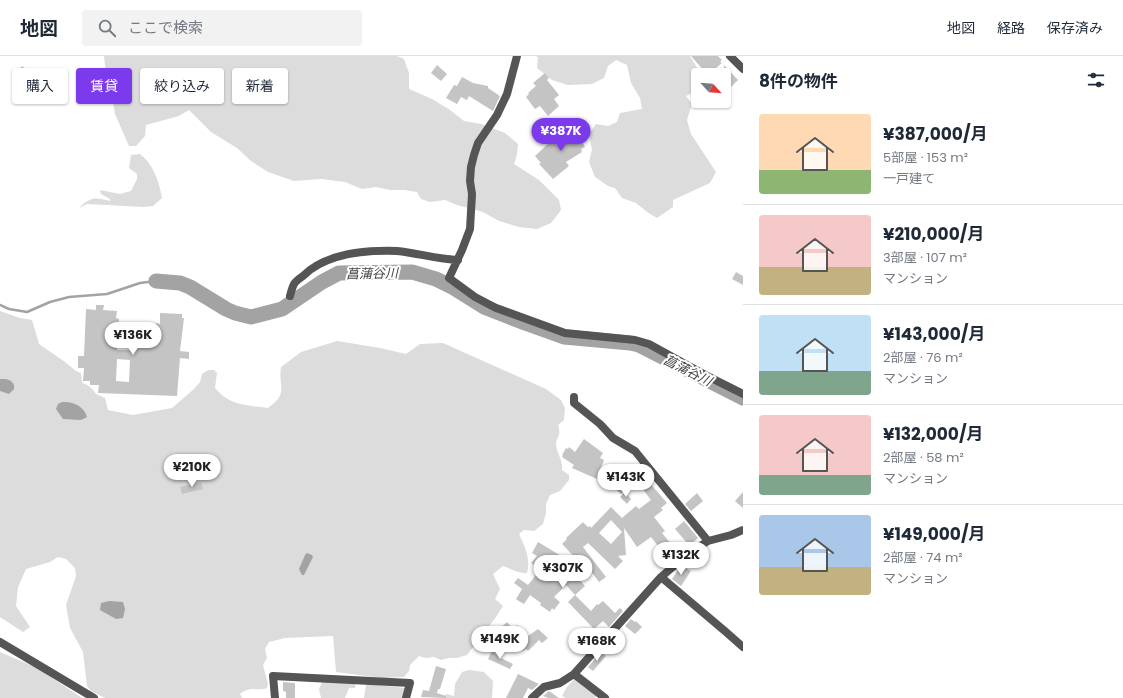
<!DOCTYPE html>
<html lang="ja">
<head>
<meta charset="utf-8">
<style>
  :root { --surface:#fff; --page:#f2f2f3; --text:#1f2937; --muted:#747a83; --line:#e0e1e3; --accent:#7c3aed }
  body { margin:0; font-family:Poppins,"Noto Sans JP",sans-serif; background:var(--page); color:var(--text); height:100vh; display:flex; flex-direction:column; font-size:15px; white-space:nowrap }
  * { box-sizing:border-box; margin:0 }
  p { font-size:13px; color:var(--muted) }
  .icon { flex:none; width:22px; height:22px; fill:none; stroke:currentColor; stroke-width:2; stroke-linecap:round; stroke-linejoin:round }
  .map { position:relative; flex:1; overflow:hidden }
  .panel { display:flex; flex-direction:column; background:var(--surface); width:380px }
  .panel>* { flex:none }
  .hud { position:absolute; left:12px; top:12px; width:380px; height:36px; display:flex; gap:8px }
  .needle { width:26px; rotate:116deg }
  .fabs { position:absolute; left:691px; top:12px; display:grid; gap:8px }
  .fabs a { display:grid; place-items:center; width:40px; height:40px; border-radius:4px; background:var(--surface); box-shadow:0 1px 3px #0004; font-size:20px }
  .price { position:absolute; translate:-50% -34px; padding:0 9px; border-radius:14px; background:#fff; color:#222; font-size:13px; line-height:26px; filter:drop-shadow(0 1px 2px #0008) }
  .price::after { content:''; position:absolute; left:50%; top:24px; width:12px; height:9px; margin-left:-6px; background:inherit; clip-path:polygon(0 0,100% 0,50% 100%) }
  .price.current { background:var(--accent); color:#fff }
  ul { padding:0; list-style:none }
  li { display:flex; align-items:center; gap:12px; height:100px; padding:0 16px }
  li+li { border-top:1px solid var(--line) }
  li span { display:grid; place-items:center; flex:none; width:112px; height:80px; border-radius:4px; color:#555 }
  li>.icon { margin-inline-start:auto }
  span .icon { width:48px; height:48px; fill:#fffc; stroke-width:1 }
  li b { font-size:17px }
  h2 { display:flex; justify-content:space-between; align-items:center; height:48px; padding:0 16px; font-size:17px }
  .chip { padding:0 14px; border-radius:4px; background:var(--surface); box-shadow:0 1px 3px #0004; font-size:14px; line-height:36px }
  .chip.current { background:var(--accent); color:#fff }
  header { display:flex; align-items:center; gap:24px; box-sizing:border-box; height:56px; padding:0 20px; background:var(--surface); border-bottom:1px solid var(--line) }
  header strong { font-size:19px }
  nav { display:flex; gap:22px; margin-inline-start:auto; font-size:14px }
  .search { width:280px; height:36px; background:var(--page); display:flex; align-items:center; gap:10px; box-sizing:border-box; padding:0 14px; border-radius:4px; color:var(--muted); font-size:15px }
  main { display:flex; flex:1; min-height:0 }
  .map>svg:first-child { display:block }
</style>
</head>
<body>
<header>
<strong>地図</strong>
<div class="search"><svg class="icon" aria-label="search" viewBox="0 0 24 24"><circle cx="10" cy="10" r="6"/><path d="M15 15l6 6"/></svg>ここで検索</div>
<nav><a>地図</a><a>経路</a><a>保存済み</a></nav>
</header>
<main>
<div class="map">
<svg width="743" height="642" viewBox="0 0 743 642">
  <rect width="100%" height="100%" fill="#fff"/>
  <path fill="#dcdcdc" d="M 104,0 L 397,0 L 404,3 L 409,17 L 409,33 L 432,43 L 450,54 L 464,65 L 481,68 L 505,77 L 518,88 L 517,98 L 514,108 L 539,124 L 559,144 L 561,154 L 551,167 L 537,173 L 519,171 L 499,165 L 483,156 L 457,149 L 445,144 L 430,146 L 421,143 L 417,136 L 404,134 L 390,134 L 376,131 L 362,133 L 345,126 L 321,123 L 294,125 L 268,116 L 251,105 L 237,92 L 211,76 L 189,54 L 179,60 L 146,69 L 145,80 L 136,90 L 129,90 L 115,58 L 110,29 L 106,19 Z
    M 535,0 L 690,0 L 699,15 L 706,19 L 698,19 L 698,34 L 686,40 L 692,48 L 687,64 L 691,78 L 716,116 L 710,127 L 673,144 L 673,151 L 657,162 L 647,156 L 636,147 L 622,142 L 615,132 L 608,130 L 595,121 L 589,106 L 592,94 L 589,78 L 596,68 L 608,70 L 617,66 L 620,57 L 642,53 L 640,42 L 631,27 L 627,9 L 616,4 L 608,10 L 604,22 L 592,28 L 568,29 L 552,24 L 537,12 L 538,1 Z
    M 140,98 C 153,108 159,125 162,142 L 153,150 L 143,151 L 87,148 L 79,152 C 90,141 95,141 110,145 L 110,143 L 101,138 L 100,134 L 120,138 L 131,135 L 137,123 L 137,118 L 129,112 L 131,99 Z
    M 0,255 L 20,262 L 32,264 L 39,288 L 65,306 L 76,315 L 81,317 L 82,327 C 89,329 92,332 96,338 L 105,342 L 108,354 L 133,359 L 172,352 L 194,333 L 200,326 L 202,318 L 208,314 L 214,314 L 217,317 L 215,332 C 230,350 247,349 268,352 C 289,337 278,331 281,311 L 301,296 L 337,285 L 380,292 L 406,298 L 420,288 L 443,287 L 546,333 L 561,344 L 565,352 L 564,364 L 558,369 C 562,381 556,380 556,388 C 557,399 563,403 562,414 L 569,419 L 569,424 L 560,435 L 550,439 L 546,448 L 546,457 L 543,468 L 534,475 L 524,474 L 519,478 C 525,491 531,503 527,517 C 517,517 512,513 503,510 L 493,518 L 500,533 L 495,543 L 503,550 L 496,561 L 467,599 L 457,602 L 449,602 L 441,604 L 434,601 L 426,602 L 419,600 L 410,609 L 409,615 L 404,621 L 382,622 L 336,616 L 333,580 L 285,582 L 269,586 L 265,593 L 267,602 L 263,609 L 268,628 L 267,632 C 256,636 252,629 240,638 L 242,642 L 105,642 L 91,635 L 87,630 L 83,596 L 70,572 L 66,549 L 76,520 L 75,512 L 66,503 L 58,501 L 50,506 L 26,513 L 18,531 L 16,550 L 30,571 L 23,576 L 0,561 Z
    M 0,596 L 37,612 L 82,642 L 0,642 Z
    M 469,614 L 484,616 L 493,625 L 492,642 L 444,642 L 446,638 L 454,640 L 455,628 L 462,616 Z
    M 575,622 L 596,640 L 595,642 L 566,642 L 562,640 L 567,631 Z
    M 323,624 L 356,626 L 355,632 L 349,632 L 345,642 L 321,642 L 319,633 Z
    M 366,628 L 405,632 L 403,642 L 364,642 Z"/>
  <path fill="#a3a3a3" d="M 0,323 C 7,323 11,323 14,329 L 14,333 L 9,338 L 0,335 Z
    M 62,346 C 73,345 84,350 87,361 L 81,364 L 63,363 L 56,353 L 58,348 Z
    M 307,497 L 312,499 L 313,501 L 304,519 L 302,519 L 299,513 L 305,499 Z
    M 109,545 L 123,546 L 125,553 L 123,562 L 116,563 L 100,554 L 101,547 Z"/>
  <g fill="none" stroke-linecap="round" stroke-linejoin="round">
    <path stroke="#a3a3a3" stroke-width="2.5" d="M 0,249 L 9,253 L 27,256 L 50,246 L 69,241 L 107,238 L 140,227 L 156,225"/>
    <path stroke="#a3a3a3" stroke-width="15" d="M 156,225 L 180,227 L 190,231 L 226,253 L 235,257 L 251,261 L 282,253 L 322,226 L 339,217 L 412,216 L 436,223 L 452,231 L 484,251 L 525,267 L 564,281 L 630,287 L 639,289 L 743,342"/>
  </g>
  <path fill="#c4c4c4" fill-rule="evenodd" d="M 691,0 L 718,0 L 722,4 L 720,6 L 722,7 L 710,17 L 707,14 L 705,16 Z
    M 437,9 L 447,18 L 441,25 L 431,17 Z
    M 724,9 L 738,24 L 729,33 L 724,27 Z
    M 22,10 L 33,18 L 29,24 L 38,31 L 34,37 L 13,22 Z
    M 545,17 L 549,22 L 547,24 L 559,39 L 554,43 L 559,50 L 548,60 L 540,50 L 535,53 L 526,41 L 529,38 L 528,37 L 536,30 L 533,27 Z
    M 462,21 L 473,27 L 488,30 L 488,32 L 500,40 L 493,55 L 469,40 L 467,44 L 461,41 L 457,48 L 446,42 L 454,29 L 457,30 Z
    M 569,62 L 584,86 L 583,87 L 585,91 L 581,93 L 582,96 L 566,106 L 569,110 L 553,123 L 539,108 L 541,107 L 535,100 L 552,84 L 559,92 L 572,83 L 562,66 Z
    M 736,216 L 743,220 L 743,229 L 732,223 Z
    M 96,249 L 104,249 L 103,254 L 117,255 L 116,262 L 119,263 L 117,294 L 131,294 L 132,275 L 138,276 L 139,271 L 156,272 L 156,267 L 160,268 L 160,257 L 182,258 L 182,262 L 184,262 L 180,295 L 189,296 L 189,303 L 180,302 L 177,340 L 98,337 L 99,329 L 90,329 L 90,325 L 83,325 L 84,312 L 78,312 L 78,300 L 84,300 L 86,253 L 96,254 ZM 117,303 L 130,304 L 129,326 L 116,325 Z
    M 584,383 L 603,397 L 600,402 L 604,404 L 597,423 L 572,412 L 574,409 L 562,401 L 563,399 L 562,399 L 566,392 L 568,393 L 569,391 L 575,396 Z
    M 648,425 L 667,447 L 661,452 L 663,454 L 654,461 L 665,475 L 662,477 L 671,488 L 662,495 L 651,481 L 637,491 L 624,472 L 626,499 L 618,500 L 623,505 L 615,513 L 588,487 L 583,491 L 606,521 L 599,526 L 590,514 L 588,515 L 562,488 L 567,483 L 566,482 L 583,466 L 588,471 L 590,470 L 591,472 L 611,451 L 622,462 L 636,450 L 639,453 L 651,444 L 641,431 ZM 611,464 L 622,476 L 611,488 L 599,477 Z
    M 201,426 L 203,433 L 182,438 L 180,431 Z
    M 621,426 L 627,432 L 621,438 L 615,433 Z
    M 625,436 L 631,443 L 627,448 L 620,441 Z
    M 743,436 L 743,452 L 735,445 Z
    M 697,437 L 703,445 L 691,455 L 685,448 Z
    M 684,465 L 698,482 L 691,488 L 690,487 L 688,488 L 675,473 Z
    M 538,486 L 588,516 L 579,523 L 585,530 L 575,539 L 591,555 L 597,548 L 598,549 L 603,545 L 615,557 L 620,552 L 623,555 L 609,571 L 603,565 L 594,573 L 568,546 L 575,539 L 566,529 L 554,541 L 560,546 L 554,554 L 552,552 L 550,556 L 540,549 L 541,547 L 530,539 L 524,548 L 517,544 L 516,543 L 522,533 L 514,527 L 518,522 L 528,529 L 540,514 L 550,523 L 561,512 L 547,499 L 537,512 L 531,507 L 537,500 L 532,497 Z
    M 682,510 L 691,515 L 681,530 L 672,523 L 678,514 L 680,514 Z
    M 631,563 L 635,566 L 636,565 L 642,571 L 635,578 L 625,570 Z
    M 507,566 L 513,573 L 517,569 L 528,580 L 538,573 L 548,582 L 542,587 L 539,584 L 528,595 L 526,593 L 523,595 L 520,591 L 518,593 L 506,581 L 496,590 L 490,583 L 490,581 Z
    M 492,595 L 502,600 L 501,602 L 513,608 L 510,613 L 488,603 Z
    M 601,596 L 606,600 L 593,615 L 588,611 Z
    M 436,610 L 446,613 L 440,633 L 438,633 L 437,637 L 446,640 L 446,642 L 421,641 L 423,634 L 429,635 Z
    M 518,618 L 539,628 L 532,634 L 528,632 L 523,642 L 506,642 Z
    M 283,626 L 295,627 L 295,642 L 286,642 L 286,636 L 283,635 Z
    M 549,635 L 559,642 L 548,642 L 543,640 Z"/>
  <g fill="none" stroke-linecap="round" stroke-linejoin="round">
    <path stroke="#555" stroke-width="8" d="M 517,0 L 507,38 L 497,59 L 478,87 L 474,99 L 471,111 L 470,125 L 472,138 L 470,173 L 462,194 L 449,222 L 475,241 L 496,252 L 565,277 L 635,284 L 649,288 L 707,320 L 743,338
      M 730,0 L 743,13
      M 290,240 C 291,236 292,232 294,228 C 296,225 300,222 303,220 C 326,197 366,194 397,195 C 417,197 437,203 458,204
      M 574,341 L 574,347 L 600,368 L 613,382 L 635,395 L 708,485
      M 661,521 L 726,576 L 743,591
      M 0,586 L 94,642
      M 574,618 L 605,642
      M 275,642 L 273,620 L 410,627 L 406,642
      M 532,642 L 544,631 L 560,627 L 574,618 L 661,521 L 688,498 L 708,485 L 731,479 L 743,474"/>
  </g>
  <g text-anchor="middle" stroke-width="4" stroke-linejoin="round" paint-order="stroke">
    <g font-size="13" font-style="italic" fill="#444" stroke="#fff">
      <text transform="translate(372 217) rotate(-1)" y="5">菖蒲谷川</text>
      <text transform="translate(688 314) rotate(27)" y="5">菖蒲谷川</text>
    </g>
  </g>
</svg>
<div class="fabs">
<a><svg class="needle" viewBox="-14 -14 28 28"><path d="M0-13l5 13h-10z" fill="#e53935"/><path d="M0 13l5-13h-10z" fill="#747a83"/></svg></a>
</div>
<b class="price current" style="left:561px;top:96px">¥387K</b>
<b class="price" style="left:133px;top:300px">¥136K</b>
<b class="price" style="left:192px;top:432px">¥210K</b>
<b class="price" style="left:626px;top:442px">¥143K</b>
<b class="price" style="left:681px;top:520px">¥132K</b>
<b class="price" style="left:563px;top:533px">¥307K</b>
<b class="price" style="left:500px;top:604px">¥149K</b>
<b class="price" style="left:597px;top:606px">¥168K</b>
<div class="hud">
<a class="chip">購入</a>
<a class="chip current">賃貸</a>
<a class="chip">絞り込み</a>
<a class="chip">新着</a>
</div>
</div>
<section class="panel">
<h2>8件の物件<svg class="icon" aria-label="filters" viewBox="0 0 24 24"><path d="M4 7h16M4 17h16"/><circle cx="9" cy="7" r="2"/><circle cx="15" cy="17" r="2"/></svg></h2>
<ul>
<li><span style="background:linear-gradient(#ffd9b3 70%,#8fb573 0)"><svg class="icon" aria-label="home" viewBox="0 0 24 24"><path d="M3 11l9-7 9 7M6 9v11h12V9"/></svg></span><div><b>¥387,000/月</b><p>5部屋 · 153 m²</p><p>一戸建て</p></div></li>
<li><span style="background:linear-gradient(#f6c9c9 65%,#c2b280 0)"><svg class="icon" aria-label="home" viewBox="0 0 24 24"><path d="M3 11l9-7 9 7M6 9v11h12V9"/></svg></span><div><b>¥210,000/月</b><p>3部屋 · 107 m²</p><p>マンション</p></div></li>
<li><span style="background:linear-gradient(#bfe0f5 70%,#7fa58c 0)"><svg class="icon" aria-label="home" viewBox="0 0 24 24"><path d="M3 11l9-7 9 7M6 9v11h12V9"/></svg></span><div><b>¥143,000/月</b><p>2部屋 · 76 m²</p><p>マンション</p></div></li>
<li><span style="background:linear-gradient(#f6c9c9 75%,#7fa58c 0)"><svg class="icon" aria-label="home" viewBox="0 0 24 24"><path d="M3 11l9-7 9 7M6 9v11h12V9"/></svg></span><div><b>¥132,000/月</b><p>2部屋 · 58 m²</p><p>マンション</p></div></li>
<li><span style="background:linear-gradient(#a9c7e8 65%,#c2b280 0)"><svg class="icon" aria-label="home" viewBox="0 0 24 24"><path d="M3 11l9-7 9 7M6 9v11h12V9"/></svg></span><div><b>¥149,000/月</b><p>2部屋 · 74 m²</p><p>マンション</p></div></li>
</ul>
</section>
</main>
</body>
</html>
